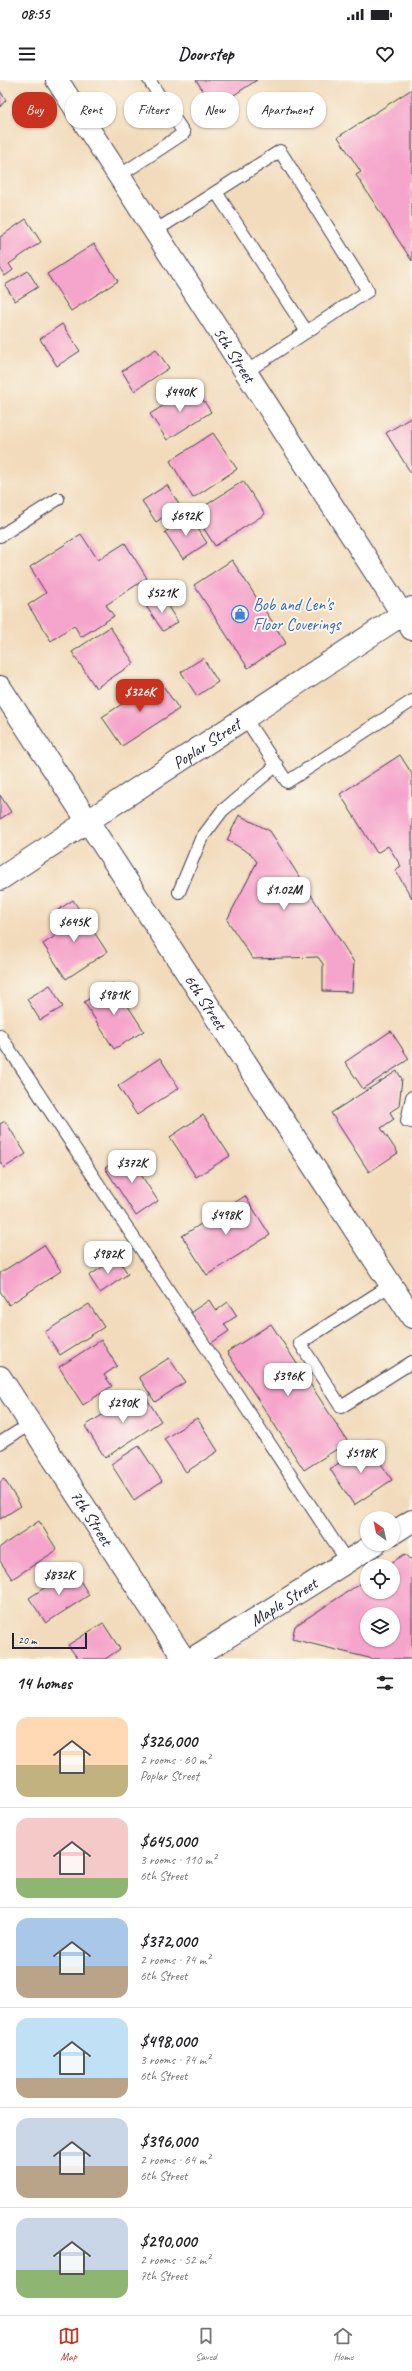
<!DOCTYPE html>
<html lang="en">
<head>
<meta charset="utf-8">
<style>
  :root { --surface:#fff; --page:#f6f6f6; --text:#202124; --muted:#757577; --line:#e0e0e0; --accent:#c8321e }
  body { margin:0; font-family:Caveat,sans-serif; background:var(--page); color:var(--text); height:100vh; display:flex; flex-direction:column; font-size:15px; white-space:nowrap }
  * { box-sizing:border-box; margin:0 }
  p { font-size:13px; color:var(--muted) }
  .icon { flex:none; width:22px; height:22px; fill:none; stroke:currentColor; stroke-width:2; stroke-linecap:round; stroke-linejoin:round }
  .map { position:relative; height:1579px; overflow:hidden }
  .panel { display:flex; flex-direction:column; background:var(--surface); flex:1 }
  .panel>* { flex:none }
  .top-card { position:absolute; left:12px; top:12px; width:388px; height:36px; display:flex; gap:8px }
  .needle { width:26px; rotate:327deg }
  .fabs { position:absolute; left:360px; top:1431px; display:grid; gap:8px }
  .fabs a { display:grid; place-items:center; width:40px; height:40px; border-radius:50%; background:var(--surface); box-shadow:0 1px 3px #0004; font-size:20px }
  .scale { position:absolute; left:12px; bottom:10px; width:75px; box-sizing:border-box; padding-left:4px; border:2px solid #22223b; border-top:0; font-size:11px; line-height:14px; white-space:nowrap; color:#22223b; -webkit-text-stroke:3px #fbf7ec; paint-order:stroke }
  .price { position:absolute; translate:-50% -34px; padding:0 9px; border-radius:8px; background:#fff; color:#222; font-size:13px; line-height:26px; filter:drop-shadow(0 1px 2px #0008) }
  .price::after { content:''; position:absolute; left:50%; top:24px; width:12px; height:9px; margin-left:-6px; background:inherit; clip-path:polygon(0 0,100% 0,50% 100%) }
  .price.active { background:var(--accent); color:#fff }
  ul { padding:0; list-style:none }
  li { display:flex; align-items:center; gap:12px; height:100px; padding:0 16px }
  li+li { border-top:1px solid var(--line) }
  li span { display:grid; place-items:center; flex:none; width:112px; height:80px; border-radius:12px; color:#555 }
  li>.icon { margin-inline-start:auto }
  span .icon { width:48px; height:48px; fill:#fffc; stroke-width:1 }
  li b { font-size:17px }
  h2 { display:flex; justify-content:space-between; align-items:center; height:48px; padding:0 16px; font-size:17px }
  .pill { padding:0 14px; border-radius:16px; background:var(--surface); box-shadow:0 1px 3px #0004; font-size:14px; line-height:36px }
  .pill.active { background:var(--accent); color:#fff }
  .status { display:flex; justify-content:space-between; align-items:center; height:28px; padding:0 20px; background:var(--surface); direction:ltr }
  .status svg { height:11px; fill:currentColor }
  header { display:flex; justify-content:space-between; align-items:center; height:52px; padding:0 16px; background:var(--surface); font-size:18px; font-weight:800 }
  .menu { display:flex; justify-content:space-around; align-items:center; height:56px; border-top:1px solid var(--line); background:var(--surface); font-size:11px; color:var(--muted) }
  .menu a { display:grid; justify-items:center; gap:2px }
  .menu .active { color:var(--accent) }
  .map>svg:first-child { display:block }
</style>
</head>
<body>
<div class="status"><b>08:55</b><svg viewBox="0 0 49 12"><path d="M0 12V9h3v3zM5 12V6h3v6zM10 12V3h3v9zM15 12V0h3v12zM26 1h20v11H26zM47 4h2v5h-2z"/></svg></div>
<header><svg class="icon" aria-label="menu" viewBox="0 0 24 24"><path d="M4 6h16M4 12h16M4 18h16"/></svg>Doorstep<svg class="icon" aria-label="heart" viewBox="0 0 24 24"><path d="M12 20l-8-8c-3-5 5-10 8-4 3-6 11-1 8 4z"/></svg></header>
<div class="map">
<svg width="412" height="1579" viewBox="0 0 412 1579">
  <rect width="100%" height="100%" fill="#fbf7ec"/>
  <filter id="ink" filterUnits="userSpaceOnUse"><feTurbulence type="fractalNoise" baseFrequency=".025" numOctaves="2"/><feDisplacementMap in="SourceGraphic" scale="8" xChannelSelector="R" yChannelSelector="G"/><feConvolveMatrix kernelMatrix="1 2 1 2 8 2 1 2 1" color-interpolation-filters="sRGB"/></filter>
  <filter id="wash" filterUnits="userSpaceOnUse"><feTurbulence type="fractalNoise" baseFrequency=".012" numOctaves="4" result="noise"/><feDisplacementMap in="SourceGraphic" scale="16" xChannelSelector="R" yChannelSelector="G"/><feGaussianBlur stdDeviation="0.9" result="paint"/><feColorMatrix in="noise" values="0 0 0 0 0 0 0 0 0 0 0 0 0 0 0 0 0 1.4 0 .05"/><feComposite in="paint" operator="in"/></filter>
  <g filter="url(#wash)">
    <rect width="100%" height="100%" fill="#f2dbbc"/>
    <g id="blocks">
      <path fill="#f5a4cb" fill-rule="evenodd" d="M 196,0 L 257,0 L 214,28 Z
        M 412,9 L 412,181 L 356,95 L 361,92 L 338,57 Z
        M 0,11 L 6,20 L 0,27 Z
        M 26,139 L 41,162 L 9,184 L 13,190 L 5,196 L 0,188 L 0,157 Z
        M 94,164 L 118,201 L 71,231 L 47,194 Z
        M 28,191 L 38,207 L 15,221 L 5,205 Z
        M 62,244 L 80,271 L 57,286 L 40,259 Z
        M 156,269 L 169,288 L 134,311 L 122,291 Z
        M 194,306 L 211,332 L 167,360 L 150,334 Z
        M 412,337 L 412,395 L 386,353 Z
        M 213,353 L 237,389 L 193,418 L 170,381 Z
        M 243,401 L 265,434 L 215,466 L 194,433 Z
        M 167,405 L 180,426 L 156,442 L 142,421 Z
        M 190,436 L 207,463 L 183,479 L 165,452 Z
        M 81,454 L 98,480 L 125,463 L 147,498 L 106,525 L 114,536 L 81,557 L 74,545 L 51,561 L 28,525 L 46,513 L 30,487 Z
        M 232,480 L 286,563 L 248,588 L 194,505 Z
        M 161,516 L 178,542 L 163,551 L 146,526 Z
        M 110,547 L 134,583 L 96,608 L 72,572 Z
        M 203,578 L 218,602 L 197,616 L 181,592 Z
        M 159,600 L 179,629 L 122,666 L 102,637 Z
        M 400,675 L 412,694 L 412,818 L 395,790 L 401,786 L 388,766 L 377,773 L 340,714 Z
        M 0,715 L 11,732 L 0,739 Z
        M 239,735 L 270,751 L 354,882 L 352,912 L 323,911 L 323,884 L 318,877 L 253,879 L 227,840 L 257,782 L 251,774 L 227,760 Z
        M 73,820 L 107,872 L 66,899 L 43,864 L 69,847 L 58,830 Z
        M 113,903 L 144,951 L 114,969 L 84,922 Z
        M 50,905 L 63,927 L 40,940 L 27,919 Z
        M 391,951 L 409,979 L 363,1009 L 345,982 Z
        M 160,978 L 179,1008 L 137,1035 L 118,1006 Z
        M 397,991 L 402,999 L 399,1026 L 390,1032 L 394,1039 L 381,1048 L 398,1073 L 369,1092 L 331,1033 Z
        M 203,1035 L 230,1076 L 196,1097 L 170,1057 Z
        M 5,1041 L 26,1074 L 4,1088 L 0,1082 L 0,1044 Z
        M 127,1073 L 158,1121 L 136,1136 L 105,1088 Z
        M 245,1116 L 270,1155 L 207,1195 L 182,1156 Z
        M 44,1165 L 61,1191 L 9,1225 L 0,1211 L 0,1193 Z
        M 117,1177 L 128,1194 L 100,1213 L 89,1196 Z
        M 209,1220 L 216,1231 L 228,1222 L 237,1236 L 224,1244 L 229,1251 L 210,1264 L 190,1233 Z
        M 89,1224 L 104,1247 L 60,1275 L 45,1252 Z
        M 271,1244 L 348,1362 L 304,1390 L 227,1272 Z
        M 101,1260 L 117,1286 L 104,1295 L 112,1306 L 83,1325 L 59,1287 Z
        M 169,1278 L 185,1302 L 155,1322 L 139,1297 Z
        M 141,1310 L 161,1341 L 105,1378 L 85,1346 Z
        M 197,1338 L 218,1371 L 186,1392 L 164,1359 Z
        M 368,1364 L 392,1400 L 354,1425 L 330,1389 Z
        M 139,1366 L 162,1401 L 134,1420 L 111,1384 Z
        M 4,1399 L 21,1426 L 0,1439 L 0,1402 Z
        M 39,1441 L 57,1470 L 12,1499 L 0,1481 L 0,1467 Z
        M 405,1474 L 412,1480 L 412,1579 L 373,1579 L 292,1559 L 295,1546 L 367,1499 L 367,1512 L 393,1512 L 393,1486 L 386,1486 ZM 367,1534 L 393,1534 L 393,1560 L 367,1560 Z
        M 73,1489 L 89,1515 L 46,1543 L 29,1518 Z
        M 103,1543 L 120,1569 L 105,1579 L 78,1579 L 68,1565 Z"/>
    </g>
  </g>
  <g filter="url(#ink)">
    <use href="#blocks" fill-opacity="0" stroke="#413e4e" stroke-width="1"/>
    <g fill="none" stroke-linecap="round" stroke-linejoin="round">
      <g stroke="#413e4e" stroke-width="14">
        <path id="service" d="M 119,96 L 184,53 L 149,0
          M 216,112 L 307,252
          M 155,151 L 280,71 L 368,211 L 246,292
          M 0,456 L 58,419
          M 245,638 L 287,702 L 412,621
          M 179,812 L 201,759 L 222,731 L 277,685
          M 0,955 L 347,1481
          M 412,1017 L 407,1041 L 412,1042
          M 391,1205 L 300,1263 L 341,1327 L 412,1282
          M 0,1363 L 30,1344"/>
      </g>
      <g stroke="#413e4e" stroke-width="24">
        <g id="minor">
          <path id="s1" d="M 0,799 L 412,528"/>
          <path id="s2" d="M 0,1297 L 184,1579"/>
          <path d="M 393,1453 L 412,1441"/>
          <path id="s3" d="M 192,1579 L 375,1464"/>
        </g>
      </g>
      <g stroke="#413e4e" stroke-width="24">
        <g id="tertiary">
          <path id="s4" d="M 57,0 L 412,549"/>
        </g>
      </g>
      <g stroke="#413e4e" stroke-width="24">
        <g id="secondary">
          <path id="s5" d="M 0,607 L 412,1237"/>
        </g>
      </g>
      <use href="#service" stroke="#fff" stroke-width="12"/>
      <use href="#minor" stroke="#fff" stroke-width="22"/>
      <use href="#tertiary" stroke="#fff" stroke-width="22"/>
      <use href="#secondary" stroke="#fff" stroke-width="22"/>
    </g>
  </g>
  <defs>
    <g id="shop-ring" transform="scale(0.9)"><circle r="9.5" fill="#fbf7ec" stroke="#3f7fe0" stroke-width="1.5"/><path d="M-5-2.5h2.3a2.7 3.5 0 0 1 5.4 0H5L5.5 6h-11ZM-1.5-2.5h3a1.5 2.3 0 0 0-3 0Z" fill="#3f7fe0"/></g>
  </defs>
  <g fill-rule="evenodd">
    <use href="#shop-ring" x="240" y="534"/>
  </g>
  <g text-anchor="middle" stroke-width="4" stroke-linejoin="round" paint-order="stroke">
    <g font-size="17" fill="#22223b" stroke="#fbf7ec">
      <text dy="6" stroke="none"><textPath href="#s4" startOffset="327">5th Street</textPath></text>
      <text dy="6" stroke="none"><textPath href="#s1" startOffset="247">Poplar Street</textPath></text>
      <text dy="6" stroke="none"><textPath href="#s5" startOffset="376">6th Street</textPath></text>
      <text dy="6" stroke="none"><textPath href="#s2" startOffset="168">7th Street</textPath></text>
      <text dy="6" stroke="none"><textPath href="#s3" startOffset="108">Maple Street</textPath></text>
    </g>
    <g font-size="17" fill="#366cbe" stroke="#fbf7ec" text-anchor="start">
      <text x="253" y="530">Bob and Len's<tspan x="253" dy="20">Floor Coverings</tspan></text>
    </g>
  </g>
</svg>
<div class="fabs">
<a><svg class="needle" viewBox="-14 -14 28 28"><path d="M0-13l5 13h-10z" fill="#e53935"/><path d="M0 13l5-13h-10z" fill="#757577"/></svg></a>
<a><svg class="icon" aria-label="locate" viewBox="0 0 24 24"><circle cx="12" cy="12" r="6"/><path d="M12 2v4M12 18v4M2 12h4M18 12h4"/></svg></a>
<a><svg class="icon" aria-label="layers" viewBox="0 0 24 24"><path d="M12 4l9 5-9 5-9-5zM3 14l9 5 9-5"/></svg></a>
</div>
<div class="scale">20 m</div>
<b class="price" style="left:180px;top:333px">$440K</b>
<b class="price" style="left:186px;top:457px">$692K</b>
<b class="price" style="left:162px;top:534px">$521K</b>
<b class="price active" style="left:140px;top:633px">$326K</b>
<b class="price" style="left:284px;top:831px">$1.02M</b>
<b class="price" style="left:74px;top:863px">$645K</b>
<b class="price" style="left:114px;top:936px">$981K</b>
<b class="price" style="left:132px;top:1104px">$372K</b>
<b class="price" style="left:226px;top:1156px">$498K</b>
<b class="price" style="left:108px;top:1195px">$982K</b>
<b class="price" style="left:288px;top:1317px">$396K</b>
<b class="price" style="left:123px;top:1344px">$290K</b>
<b class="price" style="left:361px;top:1394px">$518K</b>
<b class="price" style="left:59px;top:1516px">$832K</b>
<div class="top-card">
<a class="pill active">Buy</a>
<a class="pill">Rent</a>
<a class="pill">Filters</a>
<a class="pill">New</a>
<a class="pill">Apartment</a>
</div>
</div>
<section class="panel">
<h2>14 homes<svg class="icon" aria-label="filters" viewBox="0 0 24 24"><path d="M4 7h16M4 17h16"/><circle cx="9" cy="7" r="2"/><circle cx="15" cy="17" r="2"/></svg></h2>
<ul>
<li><span style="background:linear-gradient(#ffd9b3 60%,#c2b280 0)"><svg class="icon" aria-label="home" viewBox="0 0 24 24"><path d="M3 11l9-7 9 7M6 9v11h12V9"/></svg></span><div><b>$326,000</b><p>2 rooms · 60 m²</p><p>Poplar Street</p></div></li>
<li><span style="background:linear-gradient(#f6c9c9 75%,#8fb573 0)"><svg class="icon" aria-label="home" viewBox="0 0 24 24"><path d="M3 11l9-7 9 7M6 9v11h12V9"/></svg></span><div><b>$645,000</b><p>3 rooms · 110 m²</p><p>6th Street</p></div></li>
<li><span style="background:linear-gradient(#a9c7e8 60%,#b9a48a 0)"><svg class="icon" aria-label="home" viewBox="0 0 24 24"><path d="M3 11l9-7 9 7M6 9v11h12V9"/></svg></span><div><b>$372,000</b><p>2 rooms · 74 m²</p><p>6th Street</p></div></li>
<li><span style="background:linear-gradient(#bfe0f5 75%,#b9a48a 0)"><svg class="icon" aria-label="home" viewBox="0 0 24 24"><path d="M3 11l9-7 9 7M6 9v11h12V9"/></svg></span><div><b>$498,000</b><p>3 rooms · 74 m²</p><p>6th Street</p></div></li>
<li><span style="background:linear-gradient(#c9d6e8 60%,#b9a48a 0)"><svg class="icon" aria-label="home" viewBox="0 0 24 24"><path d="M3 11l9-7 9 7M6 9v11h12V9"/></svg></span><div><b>$396,000</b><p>2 rooms · 64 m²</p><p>6th Street</p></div></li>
<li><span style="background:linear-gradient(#c9d6e8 65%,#8fb573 0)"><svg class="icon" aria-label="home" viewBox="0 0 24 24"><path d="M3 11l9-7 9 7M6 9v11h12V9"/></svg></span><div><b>$290,000</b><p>2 rooms · 52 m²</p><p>7th Street</p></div></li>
</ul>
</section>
<nav class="menu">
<a class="active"><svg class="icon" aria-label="map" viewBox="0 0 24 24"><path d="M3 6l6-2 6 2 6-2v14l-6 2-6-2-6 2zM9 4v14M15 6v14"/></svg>Map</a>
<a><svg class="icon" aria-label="saved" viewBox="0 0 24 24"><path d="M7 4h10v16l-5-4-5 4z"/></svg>Saved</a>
<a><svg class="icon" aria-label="home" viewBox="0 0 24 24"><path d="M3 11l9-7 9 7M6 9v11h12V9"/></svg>Home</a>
</nav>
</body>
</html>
